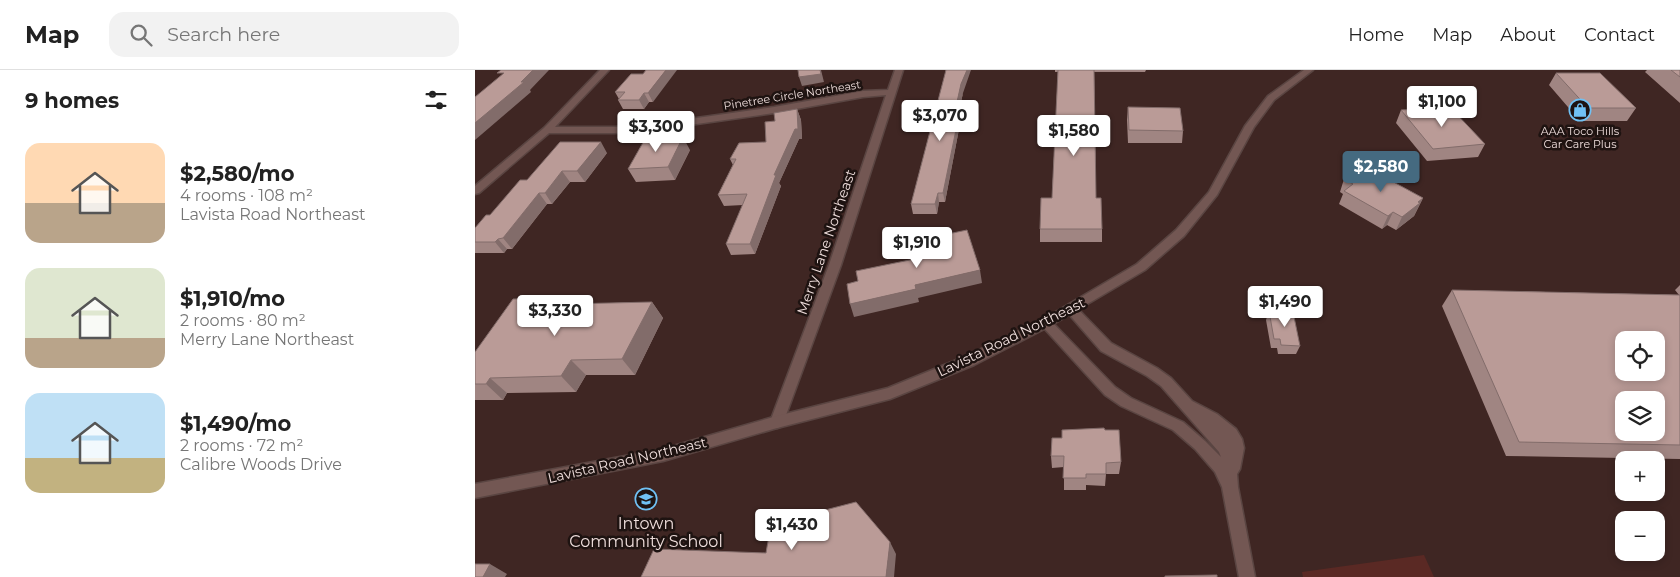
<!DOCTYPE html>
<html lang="en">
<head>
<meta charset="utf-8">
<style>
  :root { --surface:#fff; --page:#f2f2f2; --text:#222; --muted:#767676; --line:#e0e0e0; --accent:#456a80 }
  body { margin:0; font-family:Montserrat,sans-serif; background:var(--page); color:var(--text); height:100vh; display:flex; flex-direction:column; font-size:19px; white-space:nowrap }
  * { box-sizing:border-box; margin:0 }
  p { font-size:16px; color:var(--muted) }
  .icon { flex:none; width:28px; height:28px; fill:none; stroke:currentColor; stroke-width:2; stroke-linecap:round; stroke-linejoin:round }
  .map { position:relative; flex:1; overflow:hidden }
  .sheet { display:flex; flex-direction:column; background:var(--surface); width:475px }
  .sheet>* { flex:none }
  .tools { position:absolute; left:1140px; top:261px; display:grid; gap:10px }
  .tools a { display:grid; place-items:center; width:50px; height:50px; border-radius:10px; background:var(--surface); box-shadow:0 2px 8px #0003; font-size:25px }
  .price { position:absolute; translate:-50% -42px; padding:0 11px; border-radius:5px; background:#fff; color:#222; font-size:16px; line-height:32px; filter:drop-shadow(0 1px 2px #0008) }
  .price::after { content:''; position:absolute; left:50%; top:30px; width:15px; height:11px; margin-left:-8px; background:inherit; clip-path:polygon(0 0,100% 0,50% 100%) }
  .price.on { background:var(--accent); color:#fff }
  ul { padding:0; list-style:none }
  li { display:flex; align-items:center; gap:15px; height:125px; padding:0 25px }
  li span { display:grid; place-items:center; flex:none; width:140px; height:100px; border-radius:15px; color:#555 }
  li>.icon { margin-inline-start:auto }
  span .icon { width:60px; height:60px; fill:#fffc; stroke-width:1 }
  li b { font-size:21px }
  h2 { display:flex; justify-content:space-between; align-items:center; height:60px; padding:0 25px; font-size:21px }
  header { display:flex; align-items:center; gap:30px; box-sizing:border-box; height:70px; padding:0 25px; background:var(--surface); border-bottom:1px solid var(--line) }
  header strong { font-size:24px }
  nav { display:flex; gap:28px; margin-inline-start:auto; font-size:18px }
  .search { width:350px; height:45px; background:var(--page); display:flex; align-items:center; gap:12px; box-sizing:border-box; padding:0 18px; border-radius:15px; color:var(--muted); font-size:19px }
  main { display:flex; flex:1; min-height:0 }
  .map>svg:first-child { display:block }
</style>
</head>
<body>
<header>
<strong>Map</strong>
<div class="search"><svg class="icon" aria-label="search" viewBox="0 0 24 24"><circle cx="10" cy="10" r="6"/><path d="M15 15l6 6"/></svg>Search here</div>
<nav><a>Home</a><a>Map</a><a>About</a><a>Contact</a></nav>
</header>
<main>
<section class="sheet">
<h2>9 homes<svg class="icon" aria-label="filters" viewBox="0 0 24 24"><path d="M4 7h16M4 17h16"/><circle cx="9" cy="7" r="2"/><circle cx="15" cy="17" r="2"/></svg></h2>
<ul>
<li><span style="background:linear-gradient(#ffd9b3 60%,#b9a48a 0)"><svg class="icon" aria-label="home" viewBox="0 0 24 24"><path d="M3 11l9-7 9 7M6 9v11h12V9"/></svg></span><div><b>$2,580/mo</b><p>4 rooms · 108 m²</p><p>Lavista Road Northeast</p></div></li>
<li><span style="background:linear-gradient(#dfe7d0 70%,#b9a48a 0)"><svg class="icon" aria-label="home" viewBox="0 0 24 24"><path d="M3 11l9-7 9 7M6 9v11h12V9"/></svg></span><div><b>$1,910/mo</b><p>2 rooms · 80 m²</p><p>Merry Lane Northeast</p></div></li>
<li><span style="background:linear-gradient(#bfe0f5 65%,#c2b280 0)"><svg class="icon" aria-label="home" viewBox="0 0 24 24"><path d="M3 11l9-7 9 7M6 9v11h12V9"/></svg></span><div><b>$1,490/mo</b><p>2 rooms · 72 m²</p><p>Calibre Woods Drive</p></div></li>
</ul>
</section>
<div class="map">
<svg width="1205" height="507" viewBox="0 0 1205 507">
  <rect width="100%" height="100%" fill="#3f2623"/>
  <path fill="#5a2924" d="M 949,485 L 959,507 L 828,507 L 827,502 Z"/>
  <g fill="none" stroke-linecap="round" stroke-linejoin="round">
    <g stroke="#5a4542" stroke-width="3">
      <path id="street" d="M 125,0 L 134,0 L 80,57 L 140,57 L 186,53 L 299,37 L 388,21 L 413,20 L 420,0 L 428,0 L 366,195 L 307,356 L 302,358 L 297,356 L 295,352 L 354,195 L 411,25 L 388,27 L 299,43 L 186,59 L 140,63 L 74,63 L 4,123 L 0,124 L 0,116 L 69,58 Z
        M 596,234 L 600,236 L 636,273 L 682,298 L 696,308 L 717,331 L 742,344 L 761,359 L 767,369 L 769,378 L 765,399 L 762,404 L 763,417 L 780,507 L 764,507 L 747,417 L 740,402 L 720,379 L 698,360 L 646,336 L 630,325 L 567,256 L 565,253 L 567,250 L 575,250 L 640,317 L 656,328 L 708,352 L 730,371 L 746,387 L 744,382 L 686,316 L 672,306 L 626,281 L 592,242 L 590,239 L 592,236 Z"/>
    </g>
    <g stroke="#5a4542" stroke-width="3">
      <path id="secondary" d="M 829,0 L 838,0 L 799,30 L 779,57 L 742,125 L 709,166 L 670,200 L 575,256 L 499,295 L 415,329 L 302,358 L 188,391 L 0,428 L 0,414 L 188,379 L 302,346 L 413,318 L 489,287 L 567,250 L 662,194 L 701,160 L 734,122 L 770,56 L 793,26 Z"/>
    </g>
    <use href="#street" fill="#735753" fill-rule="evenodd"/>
    <use href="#secondary" fill="#735753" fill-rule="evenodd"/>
  </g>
  <path fill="#a08582" d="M 580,0 L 671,0 L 670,2 L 619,2 L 621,128 L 627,159 L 627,172 L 565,172 L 565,159 L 577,128 L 583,2 L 580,2 Z
    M 1172,0 L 1205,0 L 1205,33 L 1170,2 Z
    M 1081,3 L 1161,38 L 1152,51 L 1105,51 L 1074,15 Z
    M 168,4 L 178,32 L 174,32 L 169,39 L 148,39 L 143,30 L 144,29 L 140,22 Z
    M 488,23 L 482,50 L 484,59 L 470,132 L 464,132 L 462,144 L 438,144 L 436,134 Z
    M 653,37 L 708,61 L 707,73 L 653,73 L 652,50 Z
    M 322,39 L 326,50 L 327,69 L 324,69 L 304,113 L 306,116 L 280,184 L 256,185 L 251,174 L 268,135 L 249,136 L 243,125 L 258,95 L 255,89 L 291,72 L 300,51 Z
    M 926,40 L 1010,74 L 1003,87 L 952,91 L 921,53 Z
    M 215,80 L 200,110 L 161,112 L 153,99 Z
    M 132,83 L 110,112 L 95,112 L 77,134 L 72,134 L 37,179 L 32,179 L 29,183 L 0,183 L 0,158 L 15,145 L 52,110 Z
    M 869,109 L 948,128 L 939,146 L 921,160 L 912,155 L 907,159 L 864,134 L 868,124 L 865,122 Z
    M 1205,215 L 1205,389 L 1031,386 L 967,236 L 977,220 L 1204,225 L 1200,220 Z
    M 177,232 L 188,248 L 160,305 L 111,305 L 101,322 L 32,323 L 28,330 L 0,330 L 0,282 L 100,234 Z
    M 794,241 L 825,276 L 821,284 L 803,284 L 802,278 L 796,278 L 791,250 Z
    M 630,360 L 646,392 L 644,404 L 631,404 L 630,416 L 611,415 L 611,420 L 589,420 L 589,397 L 577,398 L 576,386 L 587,368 Z"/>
  <path fill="#826c6a" d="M 58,0 L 74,0 L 55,20 L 56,22 L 0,70 L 0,53 Z
    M 191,0 L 202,0 L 178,32 L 173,23 Z
    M 345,0 L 346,0 L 349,12 L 327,16 L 324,7 Z
    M 492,0 L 496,0 L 488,23 L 480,59 L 478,50 L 486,14 Z
    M 169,23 L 174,32 L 169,39 L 164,30 Z
    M 322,39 L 326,50 L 327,69 L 324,69 L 304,113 L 306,116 L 280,184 L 275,174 Z
    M 483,50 L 484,59 L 470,132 L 468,123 Z
    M 208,67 L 215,80 L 200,110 L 193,97 Z
    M 126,72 L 132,83 L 110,112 L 102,101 Z
    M 87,101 L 95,112 L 77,134 L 70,123 Z
    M 64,123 L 72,134 L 37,179 L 28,168 Z
    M 463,123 L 464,132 L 462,144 L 460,134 Z
    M 948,128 L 939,146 L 921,160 L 927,147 L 943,132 Z
    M 918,142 L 912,155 L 907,159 L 913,146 Z
    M 23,169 L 32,179 L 29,183 L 20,172 Z
    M 505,200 L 507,213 L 443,228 L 440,215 Z
    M 441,219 L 444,232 L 379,247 L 375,234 Z
    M 96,228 L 109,244 L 92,234 Z
    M 177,232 L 188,248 L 160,305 L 147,289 Z
    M 96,290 L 111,305 L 101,322 L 86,306 Z
    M 15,308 L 32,323 L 28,330 L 11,314 Z
    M 415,472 L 421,484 L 419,507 L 411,507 Z
    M 15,494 L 32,504 L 30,507 L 8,507 Z"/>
  <path fill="#ba9b97" stroke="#826c6a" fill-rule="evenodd" d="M 26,0 L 58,0 L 46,12 L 49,12 L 0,53 L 0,27 L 29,3 L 22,3 Z
    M 171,0 L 191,0 L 173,23 L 169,23 L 164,30 L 143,30 L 150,22 L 140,22 L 156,4 L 168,4 Z
    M 323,0 L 345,0 L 346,4 L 324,7 Z
    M 471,0 L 492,0 L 486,14 L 478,50 L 483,50 L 468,123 L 463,123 L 460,134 L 436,134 Z
    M 583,0 L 619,0 L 621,128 L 626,128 L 627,159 L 565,159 L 566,128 L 577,128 Z
    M 1196,0 L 1205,0 L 1205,7 Z
    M 1081,3 L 1125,3 L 1161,38 L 1113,38 Z
    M 653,37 L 705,38 L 708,61 L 654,60 Z
    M 975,37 L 1010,74 L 958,79 L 926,40 Z
    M 322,39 L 323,59 L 320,59 L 299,105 L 301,105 L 275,174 L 251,174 L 272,124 L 243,125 L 261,89 L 255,89 L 264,73 L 291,72 L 290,52 L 300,51 L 299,43 Z
    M 208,67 L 193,97 L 153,99 L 170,69 Z
    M 85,72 L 126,72 L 102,101 L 87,101 L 70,123 L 64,123 L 28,168 L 23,169 L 20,172 L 0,172 L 0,158 L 11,145 L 15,145 L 45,110 L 52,110 Z
    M 889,96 L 948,128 L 943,132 L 945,133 L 927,147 L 918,142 L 913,146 L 869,121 L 878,114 L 869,109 Z
    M 492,160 L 505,200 L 440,215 L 441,219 L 375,234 L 372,214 L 383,211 L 381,201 L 459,185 L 454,168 Z
    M 977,220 L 1205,225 L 1205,375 L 1044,372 ZM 1149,270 L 1181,270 L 1181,302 L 1149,302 ZM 1149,330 L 1181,330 L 1181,362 L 1149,362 Z
    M 96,228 L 92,234 L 177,232 L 147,289 L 96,290 L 86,306 L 15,308 L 11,314 L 0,314 L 0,282 L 38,229 Z
    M 794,241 L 818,242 L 825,276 L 806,275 L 805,269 L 799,269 Z
    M 629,358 L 630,360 L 644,360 L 646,392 L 631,393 L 631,404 L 611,404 L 611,408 L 588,408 L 589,386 L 576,386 L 577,368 L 587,368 L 587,360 Z
    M 381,432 L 415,472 L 411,507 L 166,507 L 179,479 L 291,483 L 296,454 Z
    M 0,494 L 15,494 L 8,507 L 0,507 Z
    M 742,505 L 742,507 L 690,507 L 690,506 Z"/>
  <defs>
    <g id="shop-ring" transform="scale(1.125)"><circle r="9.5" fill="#1e1311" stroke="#70c1f4" stroke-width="1.5"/><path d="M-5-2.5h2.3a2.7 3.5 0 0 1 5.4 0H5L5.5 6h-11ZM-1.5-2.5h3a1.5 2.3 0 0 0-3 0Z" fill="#70c1f4"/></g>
    <g id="school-ring" transform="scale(1.125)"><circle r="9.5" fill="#1e1311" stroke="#70c1f4" stroke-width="1.5"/><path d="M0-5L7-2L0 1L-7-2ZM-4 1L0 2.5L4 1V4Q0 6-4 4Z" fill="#70c1f4"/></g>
  </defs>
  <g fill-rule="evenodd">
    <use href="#shop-ring" x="1105" y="40"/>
    <use href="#school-ring" x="171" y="429"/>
  </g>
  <g text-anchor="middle" stroke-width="5" stroke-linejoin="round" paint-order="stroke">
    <g font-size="11" fill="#efdedc" stroke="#1e1311">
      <text transform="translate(317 25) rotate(-9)" y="4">Pinetree Circle Northeast</text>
    </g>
    <g font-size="11" fill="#efdedc" stroke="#1e1311">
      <text x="1105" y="65">AAA Toco Hills<tspan x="1105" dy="13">Car Care Plus</tspan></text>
    </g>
    <g font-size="14" fill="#efdedc" stroke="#1e1311">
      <text transform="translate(351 172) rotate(-71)" y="5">Merry Lane Northeast</text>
      <text transform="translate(536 267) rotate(-26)" y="5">Lavista Road Northeast</text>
      <text transform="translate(152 390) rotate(-13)" y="5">Lavista Road Northeast</text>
    </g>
    <g font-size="16" fill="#efdedc" stroke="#1e1311">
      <text x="171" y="459">Intown<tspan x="171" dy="18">Community School</tspan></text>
    </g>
  </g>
</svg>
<div class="tools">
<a><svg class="icon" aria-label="locate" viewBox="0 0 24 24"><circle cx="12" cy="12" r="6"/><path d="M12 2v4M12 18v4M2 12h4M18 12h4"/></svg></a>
<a><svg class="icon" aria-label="layers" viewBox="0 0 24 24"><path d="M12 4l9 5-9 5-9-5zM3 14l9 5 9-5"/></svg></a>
<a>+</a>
<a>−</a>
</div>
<b class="price" style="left:967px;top:58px">$1,100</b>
<b class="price" style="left:465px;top:72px">$3,070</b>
<b class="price" style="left:181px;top:83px">$3,300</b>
<b class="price" style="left:599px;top:87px">$1,580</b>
<b class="price on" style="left:906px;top:123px">$2,580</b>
<b class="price" style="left:442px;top:199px">$1,910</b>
<b class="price" style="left:810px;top:258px">$1,490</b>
<b class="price" style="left:80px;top:267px">$3,330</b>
<b class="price" style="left:317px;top:481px">$1,430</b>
</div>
</main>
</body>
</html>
